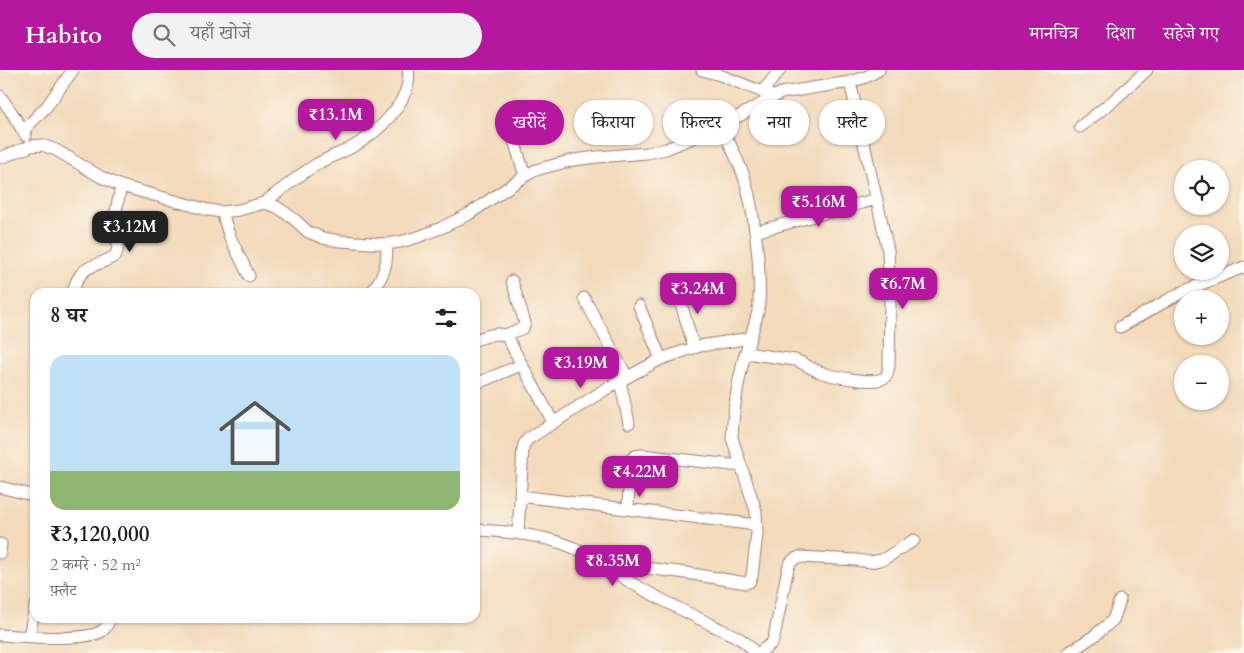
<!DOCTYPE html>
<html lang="hi">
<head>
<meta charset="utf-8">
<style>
  :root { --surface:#fff; --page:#f2f2f2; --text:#202124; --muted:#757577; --accent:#b5179e }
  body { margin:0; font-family:Cardo,"Noto Serif Devanagari",serif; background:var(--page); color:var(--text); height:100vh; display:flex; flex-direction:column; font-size:19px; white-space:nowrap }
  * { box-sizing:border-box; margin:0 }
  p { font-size:16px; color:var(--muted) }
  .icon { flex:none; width:28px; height:28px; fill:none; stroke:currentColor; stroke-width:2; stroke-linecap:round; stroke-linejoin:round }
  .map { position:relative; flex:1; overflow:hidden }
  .sheet { position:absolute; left:30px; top:218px; width:450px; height:335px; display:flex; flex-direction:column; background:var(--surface); border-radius:15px; box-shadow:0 1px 4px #0004 }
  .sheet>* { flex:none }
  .top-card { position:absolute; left:495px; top:30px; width:475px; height:45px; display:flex; gap:10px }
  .tools { position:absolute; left:1174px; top:90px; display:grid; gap:10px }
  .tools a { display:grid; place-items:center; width:55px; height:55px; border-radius:50%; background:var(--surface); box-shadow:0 1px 4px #0004; font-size:25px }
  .price { position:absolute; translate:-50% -42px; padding:0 11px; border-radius:10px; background:var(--accent); color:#fff; font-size:16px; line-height:32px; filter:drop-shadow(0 1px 2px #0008) }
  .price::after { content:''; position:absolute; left:50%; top:30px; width:15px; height:11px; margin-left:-8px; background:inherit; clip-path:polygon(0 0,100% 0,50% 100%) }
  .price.current { background:#222; color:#fff }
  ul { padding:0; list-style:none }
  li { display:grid; align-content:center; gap:10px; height:265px; padding:0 20px }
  li span { display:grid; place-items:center; height:155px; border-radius:15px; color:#555 }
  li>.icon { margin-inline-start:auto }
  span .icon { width:90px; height:90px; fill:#fffc; stroke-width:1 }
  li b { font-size:21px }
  h2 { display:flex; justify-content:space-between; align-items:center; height:60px; padding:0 20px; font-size:21px }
  .pill { padding:0 18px; border-radius:22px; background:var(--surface); box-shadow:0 1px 4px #0004; font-size:18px; line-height:45px }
  .pill.current { background:var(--accent); color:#fff }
  header { display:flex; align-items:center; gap:30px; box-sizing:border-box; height:70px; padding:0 25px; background:var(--accent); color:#fff }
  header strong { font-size:24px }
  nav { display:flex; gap:28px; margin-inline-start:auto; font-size:18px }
  .search { width:350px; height:45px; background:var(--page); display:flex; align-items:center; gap:12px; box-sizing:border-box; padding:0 18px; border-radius:28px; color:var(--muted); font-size:19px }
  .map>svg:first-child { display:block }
</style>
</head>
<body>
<header>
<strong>Habito</strong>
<div class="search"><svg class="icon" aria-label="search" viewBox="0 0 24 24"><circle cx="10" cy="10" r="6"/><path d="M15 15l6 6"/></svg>यहाँ खोजें</div>
<nav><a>मानचित्र</a><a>दिशा</a><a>सहेजे गए</a></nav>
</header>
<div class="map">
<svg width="1244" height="583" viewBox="0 0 1244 583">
  <rect width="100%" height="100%" fill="#fbf7ec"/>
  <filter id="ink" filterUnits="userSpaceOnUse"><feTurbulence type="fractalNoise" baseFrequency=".02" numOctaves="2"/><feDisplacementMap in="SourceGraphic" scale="10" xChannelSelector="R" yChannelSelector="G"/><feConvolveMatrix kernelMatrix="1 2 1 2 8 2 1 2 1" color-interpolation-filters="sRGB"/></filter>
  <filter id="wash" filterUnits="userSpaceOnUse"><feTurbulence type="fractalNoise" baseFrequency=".0096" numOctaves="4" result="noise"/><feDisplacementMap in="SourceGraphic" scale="20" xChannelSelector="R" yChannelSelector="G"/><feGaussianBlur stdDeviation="1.12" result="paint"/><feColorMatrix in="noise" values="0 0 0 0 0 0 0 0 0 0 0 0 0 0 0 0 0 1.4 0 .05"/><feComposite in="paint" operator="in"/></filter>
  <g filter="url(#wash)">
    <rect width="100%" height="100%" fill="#f3daba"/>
  </g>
  <g filter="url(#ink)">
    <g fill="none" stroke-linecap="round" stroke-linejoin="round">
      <g stroke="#9e7c72" stroke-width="13">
        <path id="minor" d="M 702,0 L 717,4 L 773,26
          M 762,22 L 780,0
          M 0,26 L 12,43 L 26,66
          M 521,37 C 514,42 508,45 509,54 L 525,106
          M 1080,57 L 1114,30 L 1147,0
          M 23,61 L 47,36 L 73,0
          M 0,88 L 31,76 L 42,75 L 56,80 L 101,107 L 121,116 L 208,140 L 222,142 L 239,140 L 264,133 L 277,137 L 294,149 L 308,162 L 323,168 L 340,171 L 386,174 L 400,172 L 418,167 L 441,158 L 469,144 L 525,106 L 536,100 L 554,95 L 574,90 L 597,87 L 647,83 L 666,79 L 721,56 L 781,23 L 850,12 L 866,7 L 879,0
          M 264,133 C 281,120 299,105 317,94 C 333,85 351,80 365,69 C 385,55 413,26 408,0
          M 222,142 L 229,165 L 249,206
          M 755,162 L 877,129
          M 677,220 L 694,278
          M 73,222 C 80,192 96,199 116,185 L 118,177 L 115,146 L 121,116
          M 372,222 C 383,206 389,194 386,174
          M 584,228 L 627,307
          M 639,236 L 661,289
          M 1120,257 L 1184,221 L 1244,197
          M 505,265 L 523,258 L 525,253 L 512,211
          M 475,270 C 485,267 498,260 507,267 L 553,352
          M 746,283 L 795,290 C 804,293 811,299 820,302 C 831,306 877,316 885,307 C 888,305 888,300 889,296 L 890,232 L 888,180 L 850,12
          M 620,311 L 629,353
          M 480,312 L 521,295
          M 0,417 L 35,426
          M 520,426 L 757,455
          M 628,439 L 630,393 C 632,386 635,385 642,385 L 741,396
          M 475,460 C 501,461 534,464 558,472 C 586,480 611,501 635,515 C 660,529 685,542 710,554 C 724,562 747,568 754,583
          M 518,464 L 523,379 L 524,374 L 528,369 L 609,317 L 661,289 L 684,281 L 700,276 L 750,268
          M 0,483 L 1,474
          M 623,507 L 632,500 L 638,497 L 686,503 L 746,513 L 749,512 L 752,506 L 757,464 L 756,441 L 732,368 C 733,343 737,317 743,292 C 748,275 754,258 758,241 C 761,223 759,205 758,187 C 755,159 752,131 743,104 C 737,88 729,72 721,56
          M 0,565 C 22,566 85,572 102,561 C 107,557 108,553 110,548
          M 29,566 L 35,537
          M 759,583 L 772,573 L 774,567 L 788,498 C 790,492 792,490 799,487 L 856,490 L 871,492 L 884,489 L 914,470
          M 1068,583 L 1094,566 L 1113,550 L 1120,530"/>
      </g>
      <use href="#minor" stroke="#fff" stroke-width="11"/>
    </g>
  </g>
</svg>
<div class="tools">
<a><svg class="icon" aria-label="locate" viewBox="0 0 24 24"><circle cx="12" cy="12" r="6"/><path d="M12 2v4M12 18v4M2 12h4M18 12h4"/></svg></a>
<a><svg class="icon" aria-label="layers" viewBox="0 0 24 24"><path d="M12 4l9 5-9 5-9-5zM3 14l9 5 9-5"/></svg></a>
<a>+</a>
<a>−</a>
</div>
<b class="price" style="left:336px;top:71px">₹13.1M</b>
<b class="price" style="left:819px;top:158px">₹5.16M</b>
<b class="price current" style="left:130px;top:183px">₹3.12M</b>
<b class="price" style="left:903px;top:240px">₹6.7M</b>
<b class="price" style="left:698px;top:245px">₹3.24M</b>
<b class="price" style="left:581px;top:319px">₹3.19M</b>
<b class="price" style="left:640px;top:428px">₹4.22M</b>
<b class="price" style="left:613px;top:517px">₹8.35M</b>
<div class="top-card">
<a class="pill current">खरीदें</a>
<a class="pill">किराया</a>
<a class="pill">फ़िल्टर</a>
<a class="pill">नया</a>
<a class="pill">फ़्लैट</a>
</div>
<section class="sheet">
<h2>8 घर<svg class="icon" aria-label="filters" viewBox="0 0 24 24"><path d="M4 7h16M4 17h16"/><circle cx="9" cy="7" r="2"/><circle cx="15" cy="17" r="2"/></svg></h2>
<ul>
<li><span style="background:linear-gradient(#bfe0f5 75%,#8fb573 0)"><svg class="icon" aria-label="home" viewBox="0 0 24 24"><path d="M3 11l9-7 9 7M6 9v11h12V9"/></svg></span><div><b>₹3,120,000</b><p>2 कमरे · 52 m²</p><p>फ़्लैट</p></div></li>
</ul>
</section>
</div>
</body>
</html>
